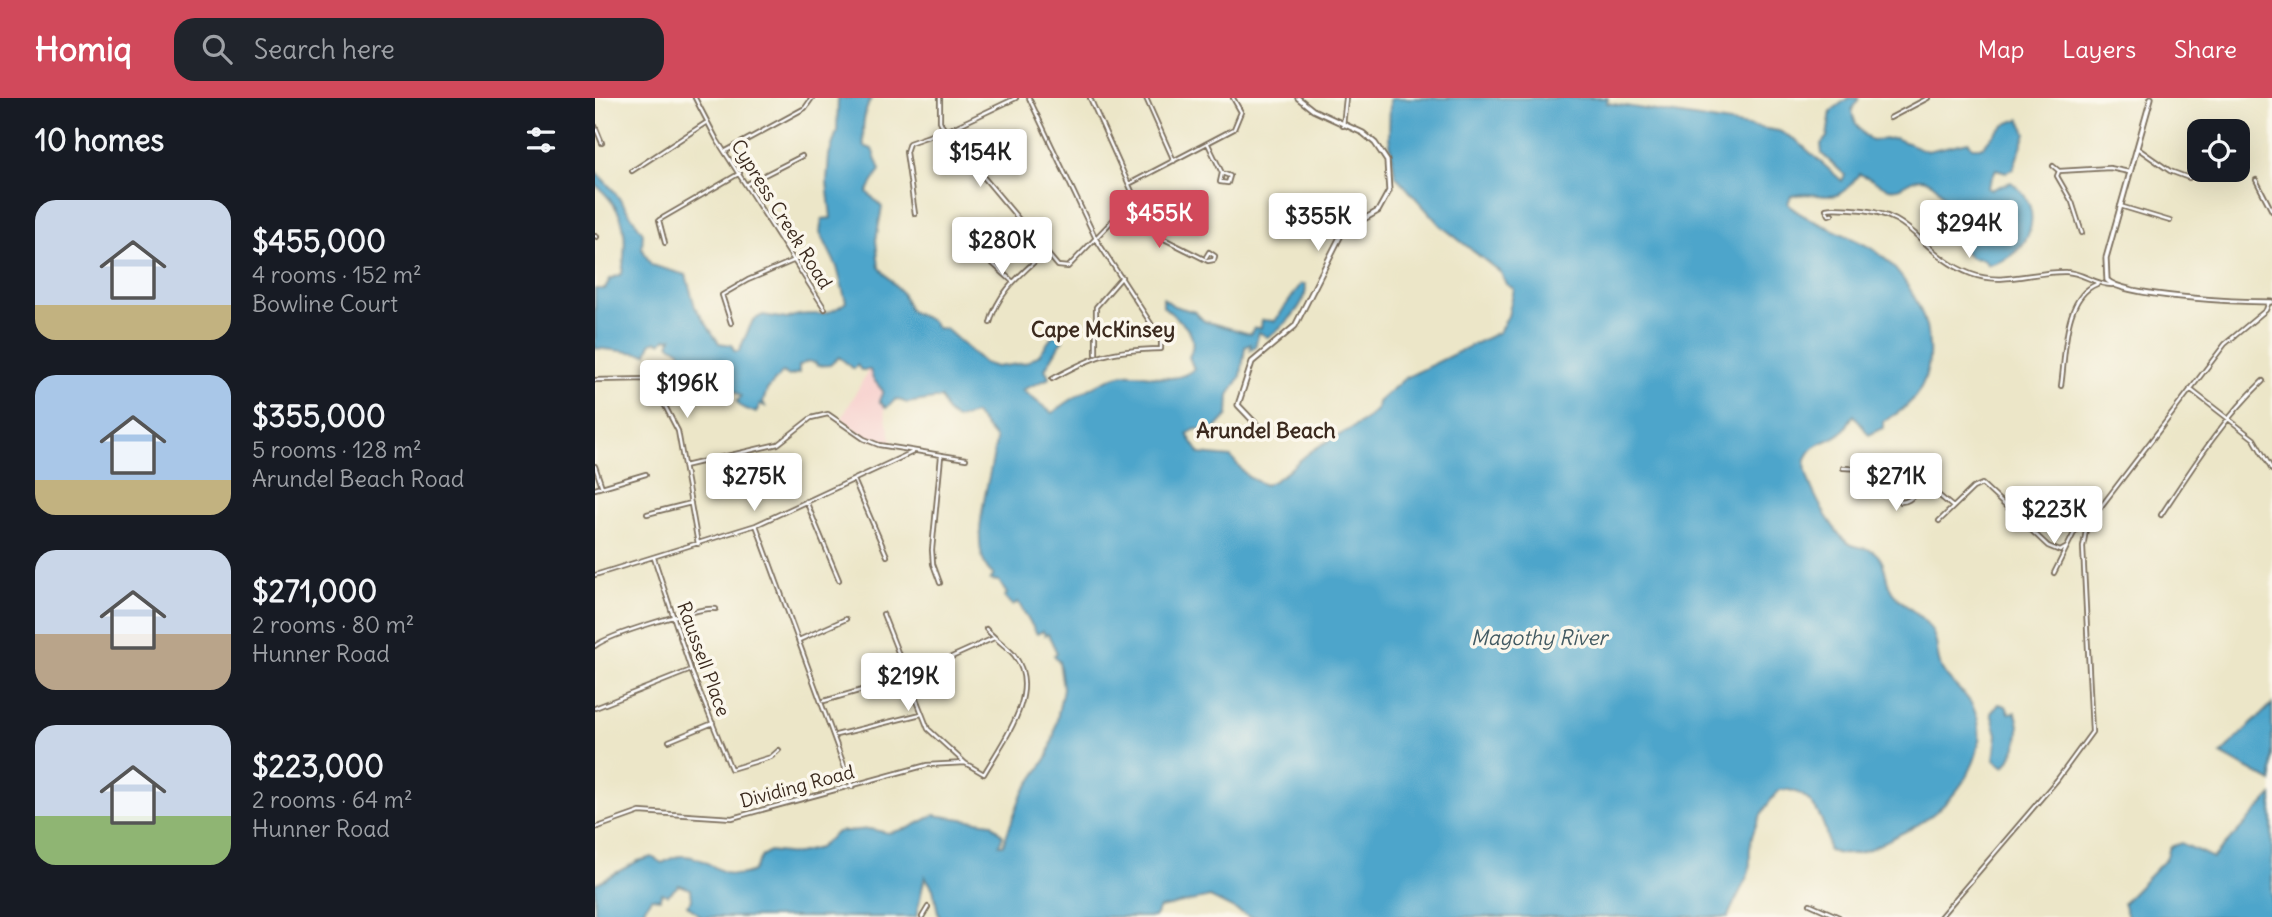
<!DOCTYPE html>
<html lang="en">
<head>
<meta charset="utf-8">
<style>
  :root { --surface:#171b24; --page:#20242c; --text:#f1f3f6; --muted:#9ea1a6; --accent:#d1495b }
  body { margin:0; font-family:Delius,sans-serif; background:var(--page); color:var(--text); height:100vh; display:flex; flex-direction:column; font-size:26px; white-space:nowrap }
  * { box-sizing:border-box; margin:0 }
  p { font-size:23px; color:var(--muted) }
  .icon { flex:none; width:38px; height:38px; fill:none; stroke:currentColor; stroke-width:2; stroke-linecap:round; stroke-linejoin:round }
  .map { position:relative; flex:1; overflow:hidden }
  .details { display:flex; flex-direction:column; background:var(--surface); width:595px }
  .details>* { flex:none }
  .buttons { position:absolute; left:1592px; top:21px; display:grid; gap:14px }
  .buttons a { display:grid; place-items:center; width:63px; height:63px; border-radius:14px; background:var(--surface); box-shadow:0 7px 28px #0002; font-size:35px }
  .price { position:absolute; translate:-50% -60px; padding:0 16px; border-radius:7px; background:#fff; color:#222; font-size:23px; line-height:46px; filter:drop-shadow(0 2px 4px #0008) }
  .price::after { content:''; position:absolute; left:50%; top:42px; width:21px; height:16px; margin-left:-10px; background:inherit; clip-path:polygon(0 0,100% 0,50% 100%) }
  .price.active { background:var(--accent); color:#fff }
  ul { padding:0; list-style:none }
  li { display:flex; align-items:center; gap:21px; height:175px; padding:0 35px }
  li span { display:grid; place-items:center; flex:none; width:196px; height:140px; border-radius:21px; color:#555 }
  li>.icon { margin-inline-start:auto }
  span .icon { width:84px; height:84px; fill:#fffc; stroke-width:1 }
  li b { font-size:30px }
  h2 { display:flex; justify-content:space-between; align-items:center; height:84px; padding:0 35px; font-size:30px }
  header { display:flex; align-items:center; gap:42px; box-sizing:border-box; height:98px; padding:0 35px; background:var(--accent); color:#fff }
  header strong { font-size:33px }
  nav { display:flex; gap:38px; margin-inline-start:auto; font-size:24px }
  .search { width:490px; height:63px; background:var(--page); display:flex; align-items:center; gap:18px; box-sizing:border-box; padding:0 24px; border-radius:21px; color:var(--muted); font-size:26px }
  main { display:flex; flex:1; min-height:0 }
  .map>svg:first-child { display:block }
</style>
</head>
<body>
<header>
<strong>Homiq</strong>
<div class="search"><svg class="icon" aria-label="search" viewBox="0 0 24 24"><circle cx="10" cy="10" r="6"/><path d="M15 15l6 6"/></svg>Search here</div>
<nav><a>Map</a><a>Layers</a><a>Share</a></nav>
</header>
<main>
<section class="details">
<h2>10 homes<svg class="icon" aria-label="filters" viewBox="0 0 24 24"><path d="M4 7h16M4 17h16"/><circle cx="9" cy="7" r="2"/><circle cx="15" cy="17" r="2"/></svg></h2>
<ul>
<li><span style="background:linear-gradient(#c9d6e8 75%,#c2b280 0)"><svg class="icon" aria-label="home" viewBox="0 0 24 24"><path d="M3 11l9-7 9 7M6 9v11h12V9"/></svg></span><div><b>$455,000</b><p>4 rooms · 152 m²</p><p>Bowline Court</p></div></li>
<li><span style="background:linear-gradient(#a9c7e8 75%,#c2b280 0)"><svg class="icon" aria-label="home" viewBox="0 0 24 24"><path d="M3 11l9-7 9 7M6 9v11h12V9"/></svg></span><div><b>$355,000</b><p>5 rooms · 128 m²</p><p>Arundel Beach Road</p></div></li>
<li><span style="background:linear-gradient(#c9d6e8 60%,#b9a48a 0)"><svg class="icon" aria-label="home" viewBox="0 0 24 24"><path d="M3 11l9-7 9 7M6 9v11h12V9"/></svg></span><div><b>$271,000</b><p>2 rooms · 80 m²</p><p>Hunner Road</p></div></li>
<li><span style="background:linear-gradient(#c9d6e8 65%,#8fb573 0)"><svg class="icon" aria-label="home" viewBox="0 0 24 24"><path d="M3 11l9-7 9 7M6 9v11h12V9"/></svg></span><div><b>$223,000</b><p>2 rooms · 64 m²</p><p>Hunner Road</p></div></li>
</ul>
</section>
<div class="map">
<svg width="1677" height="819" viewBox="0 0 1677 819">
  <rect width="100%" height="100%" fill="#fbf7ec"/>
  <filter id="ink" filterUnits="userSpaceOnUse"><feTurbulence type="fractalNoise" baseFrequency=".0143" numOctaves="2"/><feDisplacementMap in="SourceGraphic" scale="14" xChannelSelector="R" yChannelSelector="G"/><feConvolveMatrix kernelMatrix="1 2 1 2 8 2 1 2 1" color-interpolation-filters="sRGB"/></filter>
  <filter id="wash" filterUnits="userSpaceOnUse"><feTurbulence type="fractalNoise" baseFrequency=".00686" numOctaves="4" result="noise"/><feDisplacementMap in="SourceGraphic" scale="28" xChannelSelector="R" yChannelSelector="G"/><feGaussianBlur stdDeviation="1.57" result="paint"/><feColorMatrix in="noise" values="0 0 0 0 0 0 0 0 0 0 0 0 0 0 0 0 0 1.4 0 .05"/><feComposite in="paint" operator="in"/></filter>
  <g filter="url(#wash)">
    <rect width="100%" height="100%" fill="#ece6c8"/>
    <path fill="#f7d0cd" d="M 280,260 L 317,264 L 289,312 L 298,348 L 270,340 L 247,320 Z"/>
    <path fill="#4ea5cb" stroke="#446874" stroke-width="2" d="M 243,0 L 276,0 C 268,17 267,29 269,48 L 277,51 L 285,72 L 272,94 L 287,109 L 281,142 L 284,169 L 307,195 L 315,213 L 337,223 L 342,230 L 351,231 L 389,265 L 401,269 L 430,265 L 444,257 L 459,236 L 468,241 L 450,271 L 455,280 L 427,292 L 457,315 C 473,303 511,278 531,276 C 556,274 577,289 599,271 L 594,259 C 606,234 586,225 568,208 L 568,200 L 579,208 L 600,214 L 609,223 L 655,236 L 659,230 L 666,230 L 667,222 L 680,223 L 706,186 L 710,186 C 716,202 686,233 672,239 L 664,234 L 660,249 L 655,252 L 656,246 L 650,249 L 646,278 L 634,297 L 633,317 L 619,332 L 601,331 L 592,336 L 605,356 L 636,359 L 653,379 L 670,387 C 691,379 701,363 718,352 C 739,338 766,329 782,311 L 783,304 L 810,280 L 904,234 L 913,218 L 919,191 L 911,186 L 906,175 L 845,127 L 800,77 L 794,39 L 795,0 L 1013,0 L 1012,5 L 1184,33 L 1201,42 L 1247,83 L 1250,77 L 1227,56 L 1226,46 L 1232,39 L 1236,13 L 1253,0 L 1264,0 L 1257,12 C 1259,26 1265,34 1276,43 L 1300,40 L 1332,53 L 1374,44 L 1377,49 L 1388,49 C 1399,35 1408,25 1425,21 L 1431,35 L 1418,71 L 1411,74 L 1401,71 L 1392,90 L 1395,92 L 1416,84 C 1454,111 1435,159 1393,167 L 1388,161 L 1376,160 L 1370,154 C 1362,132 1352,80 1323,81 C 1312,82 1307,93 1294,90 C 1283,87 1275,79 1264,76 C 1237,115 1229,89 1196,98 L 1193,105 C 1199,119 1262,139 1282,154 C 1335,195 1364,289 1288,323 L 1288,330 L 1274,337 L 1259,317 C 1254,322 1252,330 1247,334 C 1234,346 1217,342 1211,362 C 1206,379 1238,435 1253,445 C 1260,450 1270,449 1278,453 C 1293,463 1289,483 1298,495 C 1307,507 1324,515 1333,527 C 1346,544 1339,555 1347,571 C 1354,586 1369,592 1377,607 C 1404,658 1352,715 1307,735 C 1284,746 1258,765 1233,752 C 1233,726 1216,689 1185,692 C 1171,705 1156,731 1155,751 C 1154,759 1156,765 1154,773 C 1150,787 1138,804 1133,819 L 655,819 L 615,799 L 565,810 L 559,819 L 344,819 L 338,791 L 330,778 L 321,819 L 106,819 L 92,807 L 97,802 L 96,791 L 84,787 L 73,797 L 66,795 L 65,801 L 56,800 L 44,819 L 0,819 L 0,786 L 43,763 L 57,759 L 67,765 C 75,762 77,758 87,758 C 116,757 127,787 158,773 L 167,758 L 174,753 L 199,756 L 224,750 L 242,734 L 275,731 L 293,735 L 314,730 L 339,717 L 396,725 L 408,738 L 404,747 L 408,747 L 426,698 L 453,658 L 459,637 L 468,590 L 464,563 L 459,557 L 462,555 L 453,536 L 450,537 L 448,533 L 442,536 L 423,504 L 418,508 L 409,499 L 412,496 L 404,483 L 395,482 L 399,477 C 367,455 399,372 401,341 L 380,316 L 361,321 L 352,314 L 346,300 L 312,305 L 301,301 L 291,310 L 284,303 L 288,293 L 278,281 L 275,272 L 266,272 L 262,267 L 259,271 L 244,259 L 235,267 L 222,268 L 221,265 L 213,263 L 204,268 L 204,275 L 194,278 L 188,274 L 172,292 L 168,304 L 170,308 L 165,306 L 161,315 L 146,309 L 142,304 L 146,298 L 135,290 L 127,293 L 115,282 L 108,287 L 104,281 L 99,283 L 91,274 L 85,253 L 74,246 L 77,240 L 70,241 L 66,245 L 62,243 L 56,245 L 52,256 L 0,250 L 0,191 L 10,191 L 15,181 L 27,176 C 33,135 32,114 0,86 L 0,73 L 19,93 L 48,135 L 47,150 L 56,167 L 91,177 L 100,209 L 124,245 L 137,247 L 139,253 L 144,253 L 158,222 L 168,217 L 192,221 C 215,209 224,226 251,204 L 242,169 L 225,134 L 227,121 L 236,120 L 232,84 L 234,57 L 242,33 Z
      M 1404,606 L 1411,608 L 1414,615 L 1420,614 C 1429,632 1422,653 1409,669 L 1399,662 L 1402,636 L 1396,615 Z
      M 1677,606 L 1677,684 L 1626,656 Z
      M 1677,697 L 1677,819 L 1533,819 L 1528,805 L 1571,761 L 1575,749 L 1586,745 L 1618,760 Z"/>
  </g>
  <g filter="url(#ink)">
    <g fill="none" stroke-linecap="round" stroke-linejoin="round">
      <g stroke="#796c5a" stroke-width="6">
        <path id="minor" d="M 100,0 L 122,42 L 230,211
          M 345,0 L 345,23 L 350,33 L 463,168 L 473,169 L 519,121 L 542,109
          M 434,0 L 501,141 L 566,241 L 566,251 C 516,252 500,257 457,281
          M 495,0 L 552,127 L 569,141 L 613,163 L 619,162 L 620,158 L 614,154 L 611,159
          M 551,0 L 579,63
          M 1295,20 L 1333,0
          M 0,28 L 7,45
          M 748,28 L 751,0
          M 613,46 L 627,75 L 625,84 L 633,85 L 635,78 L 627,75
          M 1542,50 L 1575,73 L 1594,80
          M 131,53 L 210,10 L 217,0
          M 1458,68 L 1464,73
          M 37,73 L 112,24
          M 1661,82 L 1677,113
          M 152,86 L 207,58
          M 534,86 L 639,31 L 646,14 L 638,0
          M 1525,108 L 1575,123
          M 320,116 L 311,54 L 314,45 L 360,29 L 421,0
          M 1237,116 L 1234,117 L 1231,111 C 1238,109 1248,111 1257,111 C 1323,114 1322,155 1376,176 C 1408,188 1439,173 1471,174 C 1487,174 1500,187 1517,187
          M 1487,135 L 1477,104 L 1462,78 L 1464,73 L 1515,70 L 1534,74
          M 0,138 L 2,139
          M 70,145 L 64,122 L 145,75
          M 396,164 L 418,184
          M 136,225 L 127,197 L 153,182 L 200,162
          M 395,225 C 403,193 428,175 450,154
          M 501,256 L 501,209 L 527,179
          M 0,282 L 55,281 L 64,288 L 68,304 L 83,333 L 103,446
          M 1466,288 C 1471,256 1468,199 1502,186
          M 1595,291 L 1659,341 L 1677,372
          M 0,368 L 7,389
          M 89,368 L 183,346 L 216,320 L 233,316 L 269,341 L 284,347 L 371,361
          M 1248,370 L 1272,371 L 1306,404 C 1319,404 1321,389 1334,389 L 1358,409
          M 259,382 L 292,458
          M 0,391 L 51,376
          M 211,403 L 244,482
          M 52,416 L 96,405
          M 1566,417 C 1597,370 1627,322 1668,283
          M 1344,423 L 1378,390 L 1387,386 L 1453,448 L 1465,453 L 1472,449
          M 161,427 L 257,689
          M 59,460 L 96,572 L 136,671 L 176,659 L 184,652
          M 1459,475 L 1481,431 L 1500,411
          M 0,477 L 161,427 L 318,354
          M 345,485 L 338,466 L 337,452 L 346,358
          M 288,516 L 333,631 L 370,665 L 389,676 C 407,644 448,594 419,557 C 411,548 399,540 391,531
          M 204,542 L 251,521
          M 0,548 C 13,537 106,508 121,511
          M 229,603 L 312,579 L 399,540
          M 0,610 L 96,572
          M 241,637 L 326,616
          M 74,643 L 118,625
          M 0,730 L 45,714 L 137,720 L 332,667 L 370,665
          M 1215,806 L 1244,819
          M 327,819 L 333,809
          M 1345,819 L 1462,682 L 1497,634 L 1488,449 L 1492,427 L 1630,246 L 1671,212 L 1674,204"/>
      </g>
      <g stroke="#796c5a" stroke-width="7">
        <path id="tertiary" d="M 1556,0 L 1511,160 L 1512,182 C 1528,199 1649,204 1677,204
          M 663,328 L 643,307 L 657,264 L 700,228 L 748,133 L 783,113 L 794,93 L 792,63 L 780,45 L 768,35 L 718,12 L 703,0"/>
      </g>
      <use href="#minor" stroke="#fff" stroke-width="2.5"/>
      <use href="#tertiary" stroke="#fff" stroke-width="3.5"/>
    </g>
  </g>
  <g text-anchor="middle" stroke-width="7" stroke-linejoin="round" paint-order="stroke">
    <g font-size="19" fill="#3b2a1e" stroke="#fbf7ec">
      <text transform="translate(187 116) rotate(58)" y="7">Cypress Creek Road</text>
      <text transform="translate(109 561) rotate(70)" y="7">Raussell Place</text>
      <text transform="translate(202 688) rotate(-15)" y="7">Dividing Road</text>
    </g>
    <g font-size="21" font-weight="bold" fill="#3b2a1e" stroke="#fbf7ec">
      <text x="508" y="239">Cape McKinsey</text>
      <text x="671" y="340">Arundel Beach</text>
    </g>
    <g font-size="21" font-style="italic" fill="#435b63" stroke="#fbf7ec">
      <text x="944" y="547">Magothy River</text>
    </g>
  </g>
</svg>
<div class="buttons">
<a><svg class="icon" aria-label="locate" viewBox="0 0 24 24"><circle cx="12" cy="12" r="6"/><path d="M12 2v4M12 18v4M2 12h4M18 12h4"/></svg></a>
</div>
<b class="price" style="left:385px;top:91px">$154K</b>
<b class="price active" style="left:564px;top:152px">$455K</b>
<b class="price" style="left:723px;top:155px">$355K</b>
<b class="price" style="left:1374px;top:162px">$294K</b>
<b class="price" style="left:407px;top:179px">$280K</b>
<b class="price" style="left:92px;top:322px">$196K</b>
<b class="price" style="left:159px;top:415px">$275K</b>
<b class="price" style="left:1301px;top:415px">$271K</b>
<b class="price" style="left:1459px;top:448px">$223K</b>
<b class="price" style="left:313px;top:615px">$219K</b>
</div>
</main>
</body>
</html>
